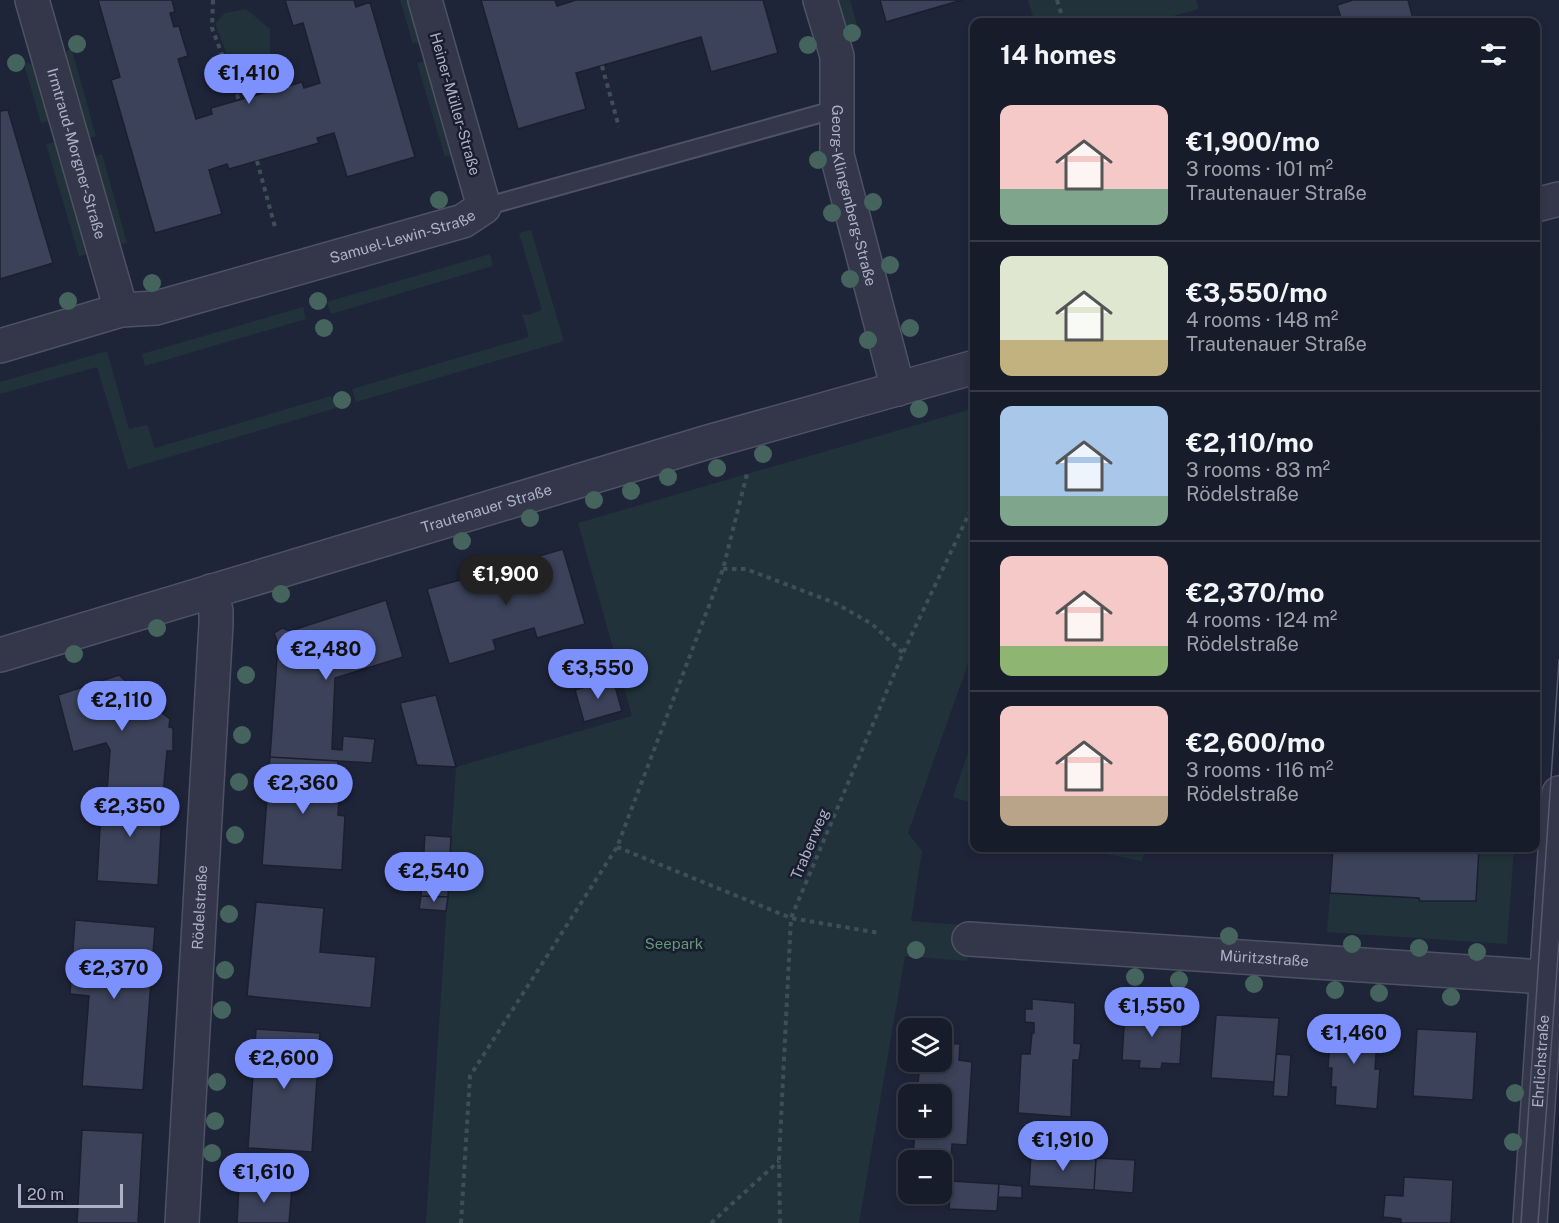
<!DOCTYPE html>
<html lang="en">
<head>
<meta charset="utf-8">
<style>
  :root { --surface:#171c2b; --page:#202533; --text:#f1f3f6; --muted:#9ea1a9; --line:#363a47; --accent:#7c91fd }
  body { margin:0; font-family:"Public Sans",sans-serif; background:var(--page); color:var(--text); height:100vh; display:flex; flex-direction:column; font-size:22px; white-space:nowrap }
  * { box-sizing:border-box; margin:0 }
  p { font-size:20px; color:var(--muted) }
  .icon { flex:none; width:33px; height:33px; fill:none; stroke:currentColor; stroke-width:2; stroke-linecap:round; stroke-linejoin:round }
  .map { position:relative; flex:1; overflow:hidden }
  .side { position:absolute; left:970px; top:18px; width:570px; height:834px; display:flex; flex-direction:column; background:var(--surface); border-radius:12px; box-shadow:0 3px 9px #0003,0 0 0 2px var(--line) }
  .side>* { flex:none }
  .buttons { position:absolute; left:898px; top:1018px; display:grid; gap:12px }
  .buttons a { display:grid; place-items:center; width:54px; height:54px; border-radius:12px; background:var(--surface); box-shadow:0 3px 9px #0003,0 0 0 2px var(--line); font-size:30px }
  .scale { position:absolute; left:18px; bottom:15px; width:105px; box-sizing:border-box; padding-left:6px; border:3px solid #adb1c6; border-top:0; font-size:16px; line-height:21px; white-space:nowrap; color:#adb1c6; -webkit-text-stroke:4px #191d2e; paint-order:stroke }
  .price { position:absolute; translate:-50% -51px; padding:0 14px; border-radius:21px; background:var(--accent); color:#111; font-size:20px; line-height:39px; filter:drop-shadow(0 2px 3px #0008) }
  .price::after { content:''; position:absolute; left:50%; top:36px; width:18px; height:14px; margin-left:-9px; background:inherit; clip-path:polygon(0 0,100% 0,50% 100%) }
  .price.active { background:#222; color:#fff }
  ul { padding:0; list-style:none }
  li { display:flex; align-items:center; gap:18px; height:150px; padding:0 30px }
  li+li { border-top:2px solid var(--line) }
  li span { display:grid; place-items:center; flex:none; width:168px; height:120px; border-radius:12px; color:#555 }
  li>.icon { margin-inline-start:auto }
  span .icon { width:72px; height:72px; fill:#fffc; stroke-width:1 }
  li b { font-size:26px }
  h2 { display:flex; justify-content:space-between; align-items:center; height:72px; padding:0 30px; font-size:26px }
  .map>svg:first-child { display:block }
</style>
</head>
<body>
<div class="map">
<svg width="1559" height="1223" viewBox="0 0 1559 1223">
  <rect width="100%" height="100%" fill="#1f2539"/>
  <path fill="#21323a" d="M 400,0 L 409,0 L 422,42 L 413,44 Z
    M 836,0 L 850,0 L 860,35 L 848,39 Z
    M 1028,0 L 1196,0 L 1199,9 L 1151,22 L 1035,22 Z
    M 246,9 L 270,29 L 270,56 L 251,77 L 237,81 L 215,23 L 225,13 Z
    M 71,47 L 96,136 L 88,138 L 64,55 Z
    M 23,61 L 33,65 L 49,121 L 41,123 Z
    M 425,61 L 453,155 L 445,157 L 417,63 Z
    M 55,142 L 88,254 L 79,256 L 46,144 Z
    M 102,154 L 127,243 L 119,245 L 93,157 Z
    M 531,230 L 564,341 L 356,402 L 352,389 L 529,337 L 522,314 L 528,315 L 542,310 L 519,233 Z
    M 490,254 L 493,266 L 331,314 L 327,302 Z
    M 303,307 L 306,319 L 145,366 L 142,354 Z
    M 107,351 L 129,429 L 147,425 L 155,448 L 331,396 L 336,408 L 128,469 L 97,367 L 0,394 L 0,382 Z
    M 975,408 L 975,644 L 908,833 L 922,851 L 911,921 L 970,926 L 967,961 L 905,956 L 859,1223 L 426,1223 L 456,767 L 632,716 L 578,523 Z
    M 1536,430 L 1543,431 L 1536,532 Z
    M 975,732 L 975,804 L 953,797 Z
    M 1075,848 L 1145,848 L 1142,861 Z
    M 1479,848 L 1514,848 L 1507,944 L 1327,932 L 1330,893 L 1419,898 L 1420,901 L 1476,900 Z"/>
  <path fill="#3b4259" stroke="#1b1f30" stroke-width="1.5" d="M 98,0 L 172,0 L 175,12 L 170,13 L 174,27 L 179,26 L 188,56 L 178,59 L 196,119 L 212,114 L 211,108 L 302,82 L 304,88 L 320,83 L 303,23 L 293,26 L 285,0 L 354,0 L 356,7 L 370,2 L 415,157 L 347,177 L 334,133 L 317,138 L 319,143 L 229,169 L 227,164 L 209,170 L 222,214 L 155,233 L 111,80 L 120,77 Z
    M 481,0 L 555,0 L 557,6 L 576,0 L 763,0 L 778,53 L 711,72 L 701,37 L 576,73 L 586,109 L 518,129 Z
    M 880,0 L 962,0 L 886,22 Z
    M 1353,0 L 1408,0 L 1414,22 L 1342,22 L 1337,5 Z
    M 8,110 L 53,263 L 0,279 L 0,111 Z
    M 563,549 L 585,624 L 537,638 L 534,628 L 493,640 L 496,650 L 449,664 L 427,589 L 471,577 L 472,581 L 521,566 L 519,562 Z
    M 386,600 L 403,657 L 335,678 L 332,749 L 342,750 L 343,736 L 375,739 L 372,763 L 270,757 L 278,644 L 274,633 L 282,628 L 290,631 Z
    M 119,675 L 129,684 L 132,680 L 166,709 L 162,713 L 170,719 L 169,727 L 173,728 L 173,751 L 167,751 L 163,795 L 107,791 L 110,750 L 106,743 L 73,752 L 58,695 Z
    M 613,679 L 622,711 L 584,722 L 575,690 Z
    M 436,695 L 456,767 L 417,765 L 400,703 Z
    M 270,757 L 338,761 L 336,797 L 339,797 L 338,815 L 345,816 L 342,870 L 262,865 Z
    M 102,791 L 163,795 L 158,885 L 97,881 Z
    M 425,835 L 451,837 L 448,897 L 421,896 Z
    M 1333,848 L 1479,848 L 1476,901 L 1420,901 L 1419,898 L 1330,893 Z
    M 421,896 L 448,897 L 446,911 L 419,909 Z
    M 256,902 L 324,908 L 320,952 L 376,957 L 371,1008 L 247,996 Z
    M 75,920 L 155,927 L 143,1090 L 82,1086 L 89,996 L 70,994 Z
    M 1032,999 L 1075,1003 L 1074,1043 L 1081,1044 L 1079,1060 L 1073,1060 L 1071,1117 L 1018,1113 L 1021,1054 L 1030,1054 L 1032,1033 L 1034,1033 L 1034,1023 L 1025,1022 L 1025,1009 L 1032,1009 Z
    M 1125,1010 L 1183,1014 L 1180,1064 L 1162,1063 L 1161,1069 L 1139,1068 L 1140,1061 L 1122,1060 Z
    M 1216,1015 L 1279,1018 L 1274,1082 L 1211,1078 Z
    M 1331,1023 L 1378,1026 L 1375,1069 L 1380,1069 L 1377,1109 L 1335,1105 L 1336,1087 L 1331,1087 L 1332,1068 L 1328,1068 Z
    M 256,1029 L 320,1033 L 312,1152 L 248,1148 Z
    M 1417,1029 L 1477,1032 L 1473,1100 L 1413,1096 Z
    M 942,1043 L 960,1044 L 959,1060 L 972,1062 L 967,1145 L 952,1144 L 951,1160 L 913,1157 L 915,1128 L 942,1128 L 942,1095 L 917,1095 L 920,1062 L 942,1062 Z
    M 1276,1054 L 1291,1055 L 1288,1097 L 1273,1096 Z
    M 82,1130 L 143,1133 L 138,1223 L 77,1223 Z
    M 1031,1154 L 1096,1158 L 1094,1190 L 1029,1186 Z
    M 1096,1158 L 1135,1160 L 1133,1193 L 1094,1190 Z
    M 1404,1177 L 1453,1180 L 1451,1223 L 1401,1223 L 1401,1219 L 1383,1217 L 1385,1195 L 1403,1196 Z
    M 951,1181 L 999,1184 L 997,1211 L 949,1209 Z
    M 239,1184 L 292,1188 L 289,1223 L 237,1223 Z
    M 999,1184 L 1022,1186 L 1022,1198 L 998,1197 Z"/>
  <g fill="none" stroke-linecap="round" stroke-linejoin="round">
    <g stroke="#4e5264" stroke-width="20">
      <path id="service" d="M 484,207 L 837,109"/>
    </g>
    <g stroke="#4e5264" stroke-width="36">
      <g id="minor">
        <path id="s1" d="M 32,0 L 121,310"/>
        <path id="s2" d="M 820,0 L 837,56 L 837,155 L 898,389"/>
        <path d="M 1536,205 L 1559,199"/>
        <path id="s3" d="M 0,346 L 121,310 L 156,308 L 463,221 L 484,207 L 425,0"/>
        <path id="s4" d="M 0,655 L 708,442 L 975,367"/>
        <path id="s5" d="M 969,939 L 1559,978"/>
        <path id="s6" d="M 182,1223 L 216,624 L 216,611 L 211,591"/>
      </g>
    </g>
    <g stroke="#4e5264" stroke-width="36">
      <g id="tertiary">
        <path id="s7" d="M 1530,1223 L 1559,793"/>
      </g>
    </g>
    <path stroke="#3f4f57" stroke-width="4" stroke-dasharray="4.5 4.5" stroke-linecap="butt" d="M 213,0 L 212,28 L 239,100
      M 1057,0 L 1064,22
      M 602,66 L 619,127
      M 257,161 L 275,227
      M 723,569 L 746,569 L 835,603 L 872,624 L 903,653
      M 617,847 L 791,918 L 879,933
      M 461,1223 L 470,1076 L 617,847 L 723,569 L 748,470
      M 711,1223 L 779,1161
      M 780,1223 L 779,1160 L 791,918 L 903,653 L 975,501"/>
    <use href="#service" stroke="#333749" stroke-width="16"/>
    <use href="#minor" stroke="#333749" stroke-width="33"/>
    <use href="#tertiary" stroke="#333749" stroke-width="33"/>
    <path stroke="#555a71" stroke-width="1.5" d="M 1521,1223 L 1559,660
      M 1538,1223 L 1559,942"/>
  </g>
  <g fill="#45645d">
    <circle cx="852" cy="33" r="9"/>
    <circle cx="77" cy="44" r="9"/>
    <circle cx="808" cy="45" r="9"/>
    <circle cx="16" cy="63" r="9"/>
    <circle cx="818" cy="160" r="9"/>
    <circle cx="439" cy="200" r="9"/>
    <circle cx="873" cy="202" r="9"/>
    <circle cx="832" cy="213" r="9"/>
    <circle cx="890" cy="265" r="9"/>
    <circle cx="850" cy="279" r="9"/>
    <circle cx="152" cy="283" r="9"/>
    <circle cx="68" cy="301" r="9"/>
    <circle cx="318" cy="301" r="9"/>
    <circle cx="324" cy="328" r="9"/>
    <circle cx="910" cy="328" r="9"/>
    <circle cx="868" cy="340" r="9"/>
    <circle cx="342" cy="400" r="9"/>
    <circle cx="919" cy="409" r="9"/>
    <circle cx="763" cy="454" r="9"/>
    <circle cx="717" cy="468" r="9"/>
    <circle cx="668" cy="477" r="9"/>
    <circle cx="631" cy="491" r="9"/>
    <circle cx="594" cy="500" r="9"/>
    <circle cx="530" cy="518" r="9"/>
    <circle cx="462" cy="541" r="9"/>
    <circle cx="281" cy="594" r="9"/>
    <circle cx="157" cy="628" r="9"/>
    <circle cx="74" cy="654" r="9"/>
    <circle cx="246" cy="675" r="9"/>
    <circle cx="242" cy="735" r="9"/>
    <circle cx="239" cy="782" r="9"/>
    <circle cx="235" cy="835" r="9"/>
    <circle cx="229" cy="914" r="9"/>
    <circle cx="1229" cy="936" r="9"/>
    <circle cx="1352" cy="944" r="9"/>
    <circle cx="1419" cy="948" r="9"/>
    <circle cx="916" cy="950" r="9"/>
    <circle cx="1477" cy="952" r="9"/>
    <circle cx="225" cy="970" r="9"/>
    <circle cx="1135" cy="977" r="9"/>
    <circle cx="1179" cy="980" r="9"/>
    <circle cx="1254" cy="984" r="9"/>
    <circle cx="1335" cy="990" r="9"/>
    <circle cx="1379" cy="993" r="9"/>
    <circle cx="1451" cy="997" r="9"/>
    <circle cx="222" cy="1010" r="9"/>
    <circle cx="217" cy="1082" r="9"/>
    <circle cx="1515" cy="1093" r="9"/>
    <circle cx="215" cy="1121" r="9"/>
    <circle cx="1513" cy="1142" r="9"/>
    <circle cx="212" cy="1153" r="9"/>
  </g>
  <g text-anchor="middle" stroke-width="5" stroke-linejoin="round" paint-order="stroke">
    <g font-size="15" fill="#adb1c6" stroke="#191d2e">
      <text transform="translate(455 104) rotate(74)" y="5">Heiner-Müller-Straße</text>
      <text dy="5" stroke="none"><textPath href="#s1" startOffset="160">Irmtraud-Morgner-Straße</textPath></text>
      <text dy="5" stroke="none"><textPath href="#s2" startOffset="200">Georg-Klingenberg-Straße</textPath></text>
      <text dy="5" stroke="none"><textPath href="#s3" startOffset="418">Samuel-Lewin-Straße</textPath></text>
      <text dy="5" stroke="none"><textPath href="#s4" startOffset="508">Trautenauer Straße</textPath></text>
      <text transform="translate(810 844) rotate(-67)" y="5">Traberweg</text>
      <text dy="5" stroke="none"><textPath href="#s6" startOffset="316">Rödelstraße</textPath></text>
      <text dy="5" stroke="none"><textPath href="#s5" startOffset="296">Müritzstraße</textPath></text>
      <text dy="5" stroke="none"><textPath href="#s7" startOffset="162">Ehrlichstraße</textPath></text>
    </g>
    <g font-size="15" fill="#64977b" stroke="#191d2e">
      <text x="674" y="949">Seepark</text>
    </g>
  </g>
</svg>
<div class="buttons">
<a><svg class="icon" aria-label="layers" viewBox="0 0 24 24"><path d="M12 4l9 5-9 5-9-5zM3 14l9 5 9-5"/></svg></a>
<a>+</a>
<a>−</a>
</div>
<div class="scale">20 m</div>
<b class="price" style="left:249px;top:105px">€1,410</b>
<b class="price active" style="left:506px;top:606px">€1,900</b>
<b class="price" style="left:326px;top:681px">€2,480</b>
<b class="price" style="left:598px;top:700px">€3,550</b>
<b class="price" style="left:122px;top:732px">€2,110</b>
<b class="price" style="left:303px;top:815px">€2,360</b>
<b class="price" style="left:130px;top:838px">€2,350</b>
<b class="price" style="left:434px;top:903px">€2,540</b>
<b class="price" style="left:114px;top:1000px">€2,370</b>
<b class="price" style="left:1152px;top:1038px">€1,550</b>
<b class="price" style="left:1354px;top:1065px">€1,460</b>
<b class="price" style="left:284px;top:1090px">€2,600</b>
<b class="price" style="left:1063px;top:1172px">€1,910</b>
<b class="price" style="left:264px;top:1204px">€1,610</b>
<section class="side">
<h2>14 homes<svg class="icon" aria-label="filters" viewBox="0 0 24 24"><path d="M4 7h16M4 17h16"/><circle cx="9" cy="7" r="2"/><circle cx="15" cy="17" r="2"/></svg></h2>
<ul>
<li><span style="background:linear-gradient(#f6c9c9 70%,#7fa58c 0)"><svg class="icon" aria-label="home" viewBox="0 0 24 24"><path d="M3 11l9-7 9 7M6 9v11h12V9"/></svg></span><div><b>€1,900/mo</b><p>3 rooms · 101 m²</p><p>Trautenauer Straße</p></div></li>
<li><span style="background:linear-gradient(#dfe7d0 70%,#c2b280 0)"><svg class="icon" aria-label="home" viewBox="0 0 24 24"><path d="M3 11l9-7 9 7M6 9v11h12V9"/></svg></span><div><b>€3,550/mo</b><p>4 rooms · 148 m²</p><p>Trautenauer Straße</p></div></li>
<li><span style="background:linear-gradient(#a9c7e8 75%,#7fa58c 0)"><svg class="icon" aria-label="home" viewBox="0 0 24 24"><path d="M3 11l9-7 9 7M6 9v11h12V9"/></svg></span><div><b>€2,110/mo</b><p>3 rooms · 83 m²</p><p>Rödelstraße</p></div></li>
<li><span style="background:linear-gradient(#f6c9c9 75%,#8fb573 0)"><svg class="icon" aria-label="home" viewBox="0 0 24 24"><path d="M3 11l9-7 9 7M6 9v11h12V9"/></svg></span><div><b>€2,370/mo</b><p>4 rooms · 124 m²</p><p>Rödelstraße</p></div></li>
<li><span style="background:linear-gradient(#f6c9c9 75%,#b9a48a 0)"><svg class="icon" aria-label="home" viewBox="0 0 24 24"><path d="M3 11l9-7 9 7M6 9v11h12V9"/></svg></span><div><b>€2,600/mo</b><p>3 rooms · 116 m²</p><p>Rödelstraße</p></div></li>
</ul>
</section>
</div>
</body>
</html>
